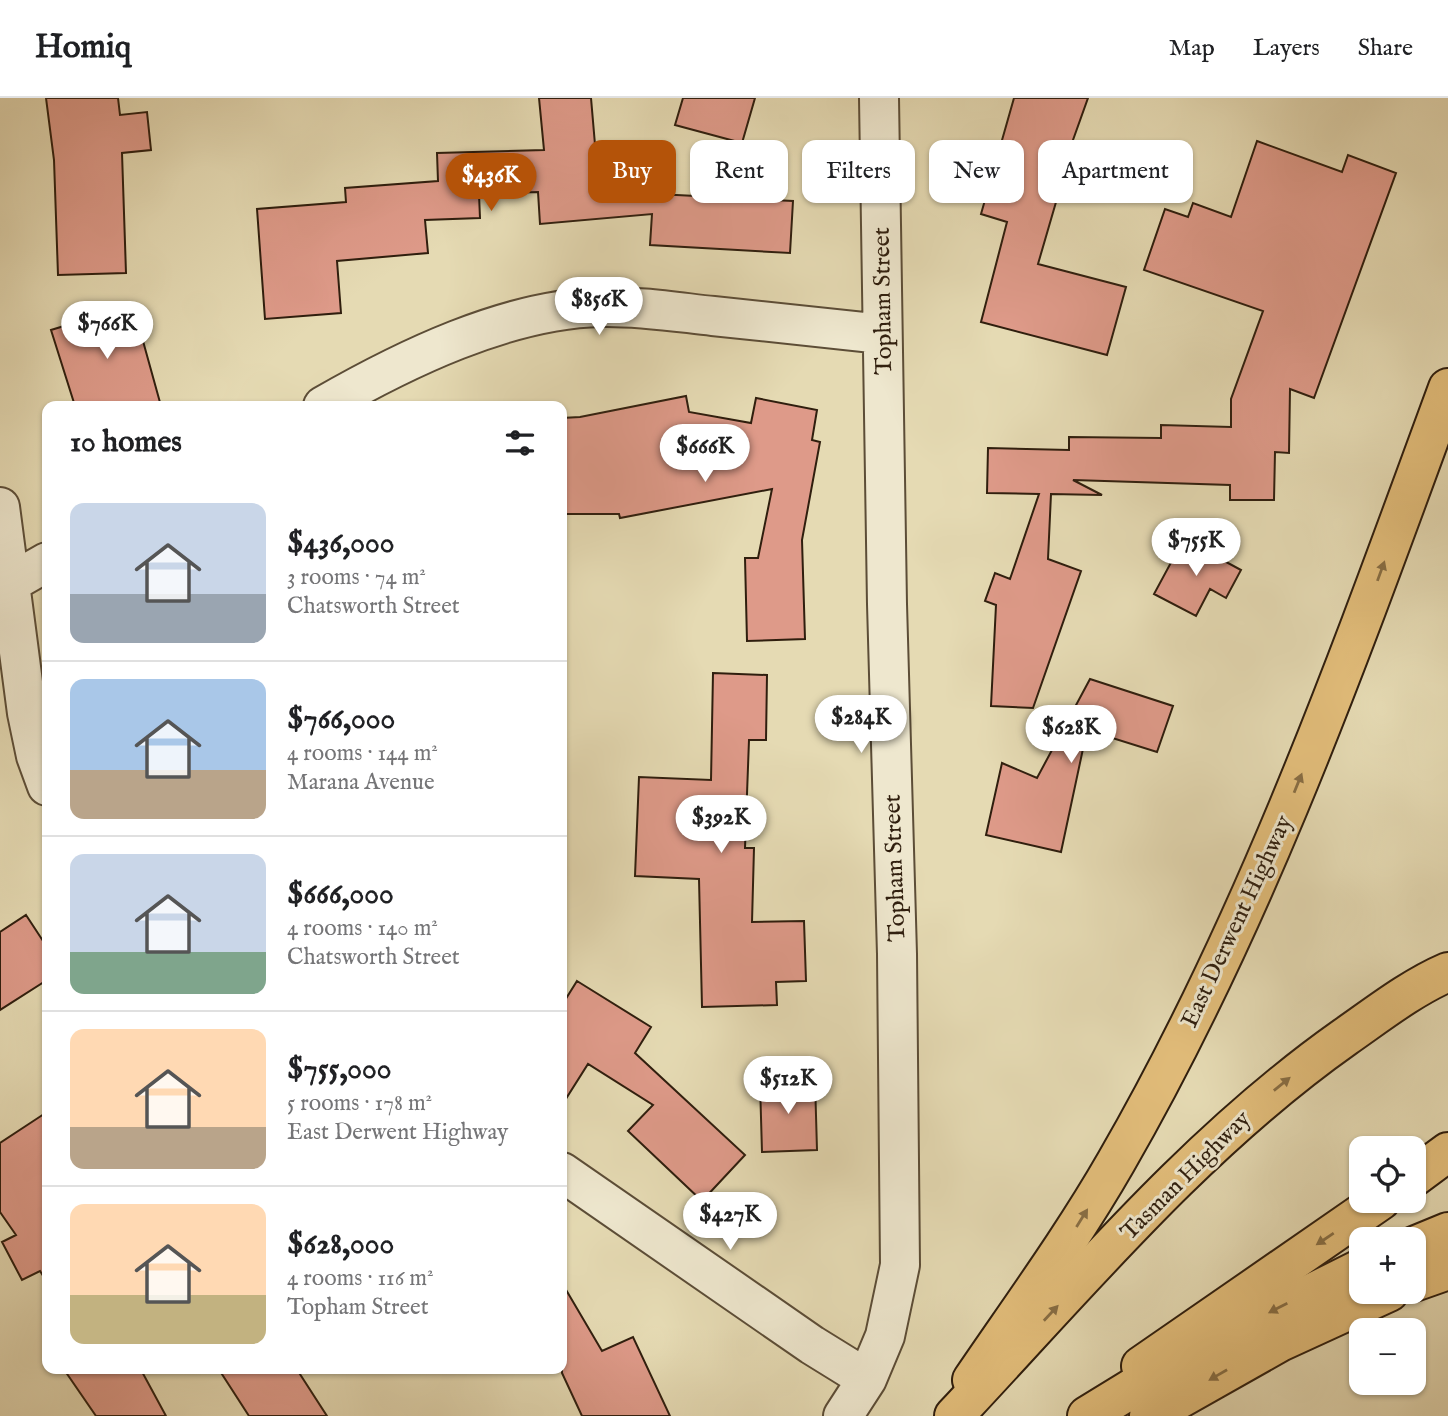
<!DOCTYPE html>
<html lang="en">
<head>
<meta charset="utf-8">
<style>
  :root { --surface:#fff; --page:#f2f2f2; --text:#202124; --muted:#757577; --line:#e0e0e0; --accent:#b45309 }
  body { margin:0; font-family:"IM FELL English",serif; background:var(--page); color:var(--text); height:100vh; display:flex; flex-direction:column; font-size:26px; white-space:nowrap }
  * { box-sizing:border-box; margin:0 }
  p { font-size:23px; color:var(--muted) }
  .icon { flex:none; width:38px; height:38px; fill:none; stroke:currentColor; stroke-width:2; stroke-linecap:round; stroke-linejoin:round }
  .map { position:relative; flex:1; overflow:hidden }
  .drawer { position:absolute; left:42px; top:303px; width:525px; height:973px; display:flex; flex-direction:column; background:var(--surface); border-radius:14px; box-shadow:0 2px 5px #0004 }
  .drawer>* { flex:none }
  .guide { position:absolute; left:588px; top:42px; width:665px; height:63px; display:flex; gap:14px }
  .controls { position:absolute; left:1349px; top:1038px; display:grid; gap:14px }
  .controls a { display:grid; place-items:center; width:77px; height:77px; border-radius:14px; background:var(--surface); box-shadow:0 2px 5px #0004; font-size:35px }
  .price { position:absolute; translate:-50% -60px; padding:0 16px; border-radius:24px; background:#fff; color:#222; font-size:23px; line-height:46px; filter:drop-shadow(0 2px 4px #0008) }
  .price::after { content:''; position:absolute; left:50%; top:42px; width:21px; height:16px; margin-left:-10px; background:inherit; clip-path:polygon(0 0,100% 0,50% 100%) }
  .price.active { background:var(--accent); color:#fff }
  ul { padding:0; list-style:none }
  li { display:flex; align-items:center; gap:21px; height:175px; padding:0 28px }
  li+li { border-top:2px solid var(--line) }
  li span { display:grid; place-items:center; flex:none; width:196px; height:140px; border-radius:14px; color:#555 }
  li>.icon { margin-inline-start:auto }
  span .icon { width:84px; height:84px; fill:#fffc; stroke-width:1 }
  li b { font-size:30px }
  h2 { display:flex; justify-content:space-between; align-items:center; height:84px; padding:0 28px; font-size:30px }
  .tag { padding:0 24px; border-radius:14px; background:var(--surface); box-shadow:0 2px 5px #0004; font-size:24px; line-height:63px }
  .tag.active { background:var(--accent); color:#fff }
  header { display:flex; align-items:center; gap:42px; box-sizing:border-box; height:98px; padding:0 35px; background:var(--surface); border-bottom:2px solid var(--line) }
  header strong { font-size:33px }
  nav { display:flex; gap:38px; margin-inline-start:auto; font-size:24px }
  .map>svg:first-child { display:block }
</style>
</head>
<body>
<header>
<strong>Homiq</strong>
<nav><a>Map</a><a>Layers</a><a>Share</a></nav>
</header>
<div class="map">
<svg width="1448" height="1318" viewBox="0 0 1448 1318">
  <rect width="100%" height="100%" fill="#e5dab3"/>
  <filter id="stains"><feTurbulence type="fractalNoise" baseFrequency=".00286" numOctaves="4"/><feColorMatrix values="0 0 0 0 .2 0 0 0 0 .09 0 0 0 0 .02 0 0 0 .5 -.17"/></filter>
  <radialGradient id="worn" r=".72"><stop offset=".6" stop-color="#630" stop-opacity="0"/><stop offset="1" stop-color="#630" stop-opacity=".3"/></radialGradient>
  <path fill="#de9a89" stroke="#2f1e0e" stroke-width="2" d="M 46,0 L 118,0 L 120,17 L 147,14 L 151,52 L 122,55 L 126,175 L 58,177 L 54,62 Z
    M 539,0 L 591,0 L 599,93 L 793,103 L 790,155 L 650,147 L 652,116 L 540,126 L 538,94 L 479,96 L 480,120 L 425,122 L 428,155 L 337,163 L 341,215 L 265,221 L 257,111 L 346,104 L 345,90 L 438,83 L 437,55 L 544,52 Z
    M 683,0 L 755,0 L 742,45 L 675,27 Z
    M 1014,0 L 1088,0 L 1068,56 L 1070,56 L 1038,166 L 1126,189 L 1107,257 L 981,224 L 1007,124 L 981,116 Z
    M 1257,43 L 1342,74 L 1348,57 L 1396,75 L 1314,300 L 1290,291 L 1289,355 L 1275,354 L 1274,402 L 1230,402 L 1230,387 L 1073,382 L 1102,397 L 1051,396 L 1048,461 L 1081,473 L 1033,610 L 991,608 L 996,507 L 985,503 L 995,475 L 1010,481 L 1039,396 L 987,395 L 988,350 L 1069,352 L 1069,339 L 1161,340 L 1161,327 L 1231,329 L 1231,301 L 1263,213 L 1144,172 L 1165,111 L 1188,119 L 1193,105 L 1231,119 Z
    M 133,207 L 161,308 L 75,308 L 51,232 Z
    M 686,298 L 689,314 L 751,325 L 756,300 L 817,312 L 812,342 L 820,344 L 802,442 L 805,541 L 747,543 L 745,460 L 758,460 L 772,391 L 620,420 L 619,416 L 562,416 L 562,320 L 580,319 Z
    M 1181,446 L 1193,446 L 1241,472 L 1226,500 L 1210,491 L 1196,518 L 1154,496 Z
    M 713,575 L 767,577 L 766,642 L 749,642 L 745,750 L 754,750 L 752,824 L 804,823 L 806,883 L 776,884 L 777,907 L 702,909 L 699,781 L 635,778 L 639,679 L 711,682 Z
    M 1090,581 L 1173,608 L 1157,654 L 1087,632 L 1061,754 L 986,737 L 1002,665 L 1037,680 Z
    M 26,817 L 47,849 L 47,882 L 0,912 L 0,834 Z
    M 577,883 L 651,929 L 635,955 L 745,1057 L 702,1103 L 628,1033 L 653,1007 L 588,966 L 562,1007 L 562,907 Z
    M 815,983 L 817,1052 L 762,1054 L 760,985 Z
    M 47,1014 L 47,1184 L 40,1173 L 22,1182 L 2,1144 L 16,1137 L 0,1114 L 0,1045 Z
    M 562,1185 L 602,1253 L 633,1239 L 670,1318 L 582,1318 L 562,1275 Z
    M 63,1270 L 140,1270 L 166,1318 L 96,1318 Z
    M 218,1270 L 296,1270 L 327,1318 L 249,1318 Z"/>
  <g fill="none" stroke-linecap="round" stroke-linejoin="round">
    <g stroke="#5c4d37" stroke-width="42">
      <path id="minor" d="M 323,308 C 403,262 507,211 601,209 C 638,208 676,214 713,218 C 769,224 825,230 882,236
        M 0,409 L 27,615 L 36,658 L 47,688
        M 12,484 L 47,464
        M 562,1074 L 812,1247 L 867,1281
        M 843,1318 L 867,1281 L 885,1238 L 900,1167 L 897,856 L 887,506 L 879,0"/>
    </g>
    <g stroke="#2f1e0e" stroke-width="42">
      <path id="primary" d="M 1414,1079 L 1448,1054
        M 1141,1268 L 1381,1102
        M 972,1282 C 1021,1210 1073,1139 1116,1064 C 1257,820 1351,554 1448,290"/>
    </g>
    <g stroke="#2f1e0e" stroke-width="42">
      <path id="trunk" d="M 1414,1148 L 1448,1134
        M 1414,1184 L 1448,1172
        M 954,1318 C 1078,1186 1196,1044 1345,939 C 1378,916 1411,890 1448,874
        M 1087,1318 L 1180,1261 L 1362,1170
        M 1149,1318 L 1280,1244 L 1389,1194"/>
    </g>
    <use href="#minor" stroke="#eee7ce" stroke-width="38"/>
    <use href="#primary" stroke="#e2bd7a" stroke-width="38"/>
    <use href="#trunk" stroke="#e2bd7a" stroke-width="38"/>
  </g>
  <defs><path id="oneway-solid" d="M-6-.8H1V-3.2L6.5 0L1 3.2V.8H-6Z" transform="scale(1.75)"/></defs>
  <g fill="#886e44">
    <use href="#oneway-solid" transform="translate(1381 473) rotate(-70)"/>
    <use href="#oneway-solid" transform="translate(1298 685) rotate(-68)"/>
    <use href="#oneway-solid" transform="translate(1282 986) rotate(-39)"/>
    <use href="#oneway-solid" transform="translate(1082 1120) rotate(-58)"/>
    <use href="#oneway-solid" transform="translate(1325 1141) rotate(146)"/>
    <use href="#oneway-solid" transform="translate(1278 1210) rotate(153)"/>
    <use href="#oneway-solid" transform="translate(1051 1215) rotate(-47)"/>
    <use href="#oneway-solid" transform="translate(1218 1277) rotate(150)"/>
  </g>
  <g text-anchor="middle" stroke-width="6" stroke-linejoin="round" paint-order="stroke">
    <g font-size="24" fill="#2f1e0e" stroke="#eee7ce">
      <text transform="translate(882 203) rotate(-91)" y="8">Topham Street</text>
      <text transform="translate(894 770) rotate(-92)" y="8">Topham Street</text>
      <text transform="translate(1236 823) rotate(-65)" y="8">East Derwent Highway</text>
      <text transform="translate(1185 1077) rotate(-45)" y="8">Tasman Highway</text>
    </g>
  </g>
  <rect width="100%" height="100%" filter="url(#stains)"/>
  <rect width="100%" height="100%" fill="url(#worn)"/>
</svg>
<div class="controls">
<a><svg class="icon" aria-label="locate" viewBox="0 0 24 24"><circle cx="12" cy="12" r="6"/><path d="M12 2v4M12 18v4M2 12h4M18 12h4"/></svg></a>
<a>+</a>
<a>−</a>
</div>
<b class="price active" style="left:491px;top:115px">$436K</b>
<b class="price" style="left:599px;top:239px">$856K</b>
<b class="price" style="left:107px;top:263px">$766K</b>
<b class="price" style="left:705px;top:386px">$666K</b>
<b class="price" style="left:1196px;top:480px">$755K</b>
<b class="price" style="left:861px;top:657px">$284K</b>
<b class="price" style="left:1071px;top:667px">$628K</b>
<b class="price" style="left:721px;top:757px">$392K</b>
<b class="price" style="left:788px;top:1018px">$512K</b>
<b class="price" style="left:730px;top:1154px">$427K</b>
<div class="guide">
<a class="tag active">Buy</a>
<a class="tag">Rent</a>
<a class="tag">Filters</a>
<a class="tag">New</a>
<a class="tag">Apartment</a>
</div>
<section class="drawer">
<h2>10 homes<svg class="icon" aria-label="filters" viewBox="0 0 24 24"><path d="M4 7h16M4 17h16"/><circle cx="9" cy="7" r="2"/><circle cx="15" cy="17" r="2"/></svg></h2>
<ul>
<li><span style="background:linear-gradient(#c9d6e8 65%,#9aa5b1 0)"><svg class="icon" aria-label="home" viewBox="0 0 24 24"><path d="M3 11l9-7 9 7M6 9v11h12V9"/></svg></span><div><b>$436,000</b><p>3 rooms · 74 m²</p><p>Chatsworth Street</p></div></li>
<li><span style="background:linear-gradient(#a9c7e8 65%,#b9a48a 0)"><svg class="icon" aria-label="home" viewBox="0 0 24 24"><path d="M3 11l9-7 9 7M6 9v11h12V9"/></svg></span><div><b>$766,000</b><p>4 rooms · 144 m²</p><p>Marana Avenue</p></div></li>
<li><span style="background:linear-gradient(#c9d6e8 70%,#7fa58c 0)"><svg class="icon" aria-label="home" viewBox="0 0 24 24"><path d="M3 11l9-7 9 7M6 9v11h12V9"/></svg></span><div><b>$666,000</b><p>4 rooms · 140 m²</p><p>Chatsworth Street</p></div></li>
<li><span style="background:linear-gradient(#ffd9b3 70%,#b9a48a 0)"><svg class="icon" aria-label="home" viewBox="0 0 24 24"><path d="M3 11l9-7 9 7M6 9v11h12V9"/></svg></span><div><b>$755,000</b><p>5 rooms · 178 m²</p><p>East Derwent Highway</p></div></li>
<li><span style="background:linear-gradient(#ffd9b3 65%,#c2b280 0)"><svg class="icon" aria-label="home" viewBox="0 0 24 24"><path d="M3 11l9-7 9 7M6 9v11h12V9"/></svg></span><div><b>$628,000</b><p>4 rooms · 116 m²</p><p>Topham Street</p></div></li>
</ul>
</section>
</div>
</body>
</html>
